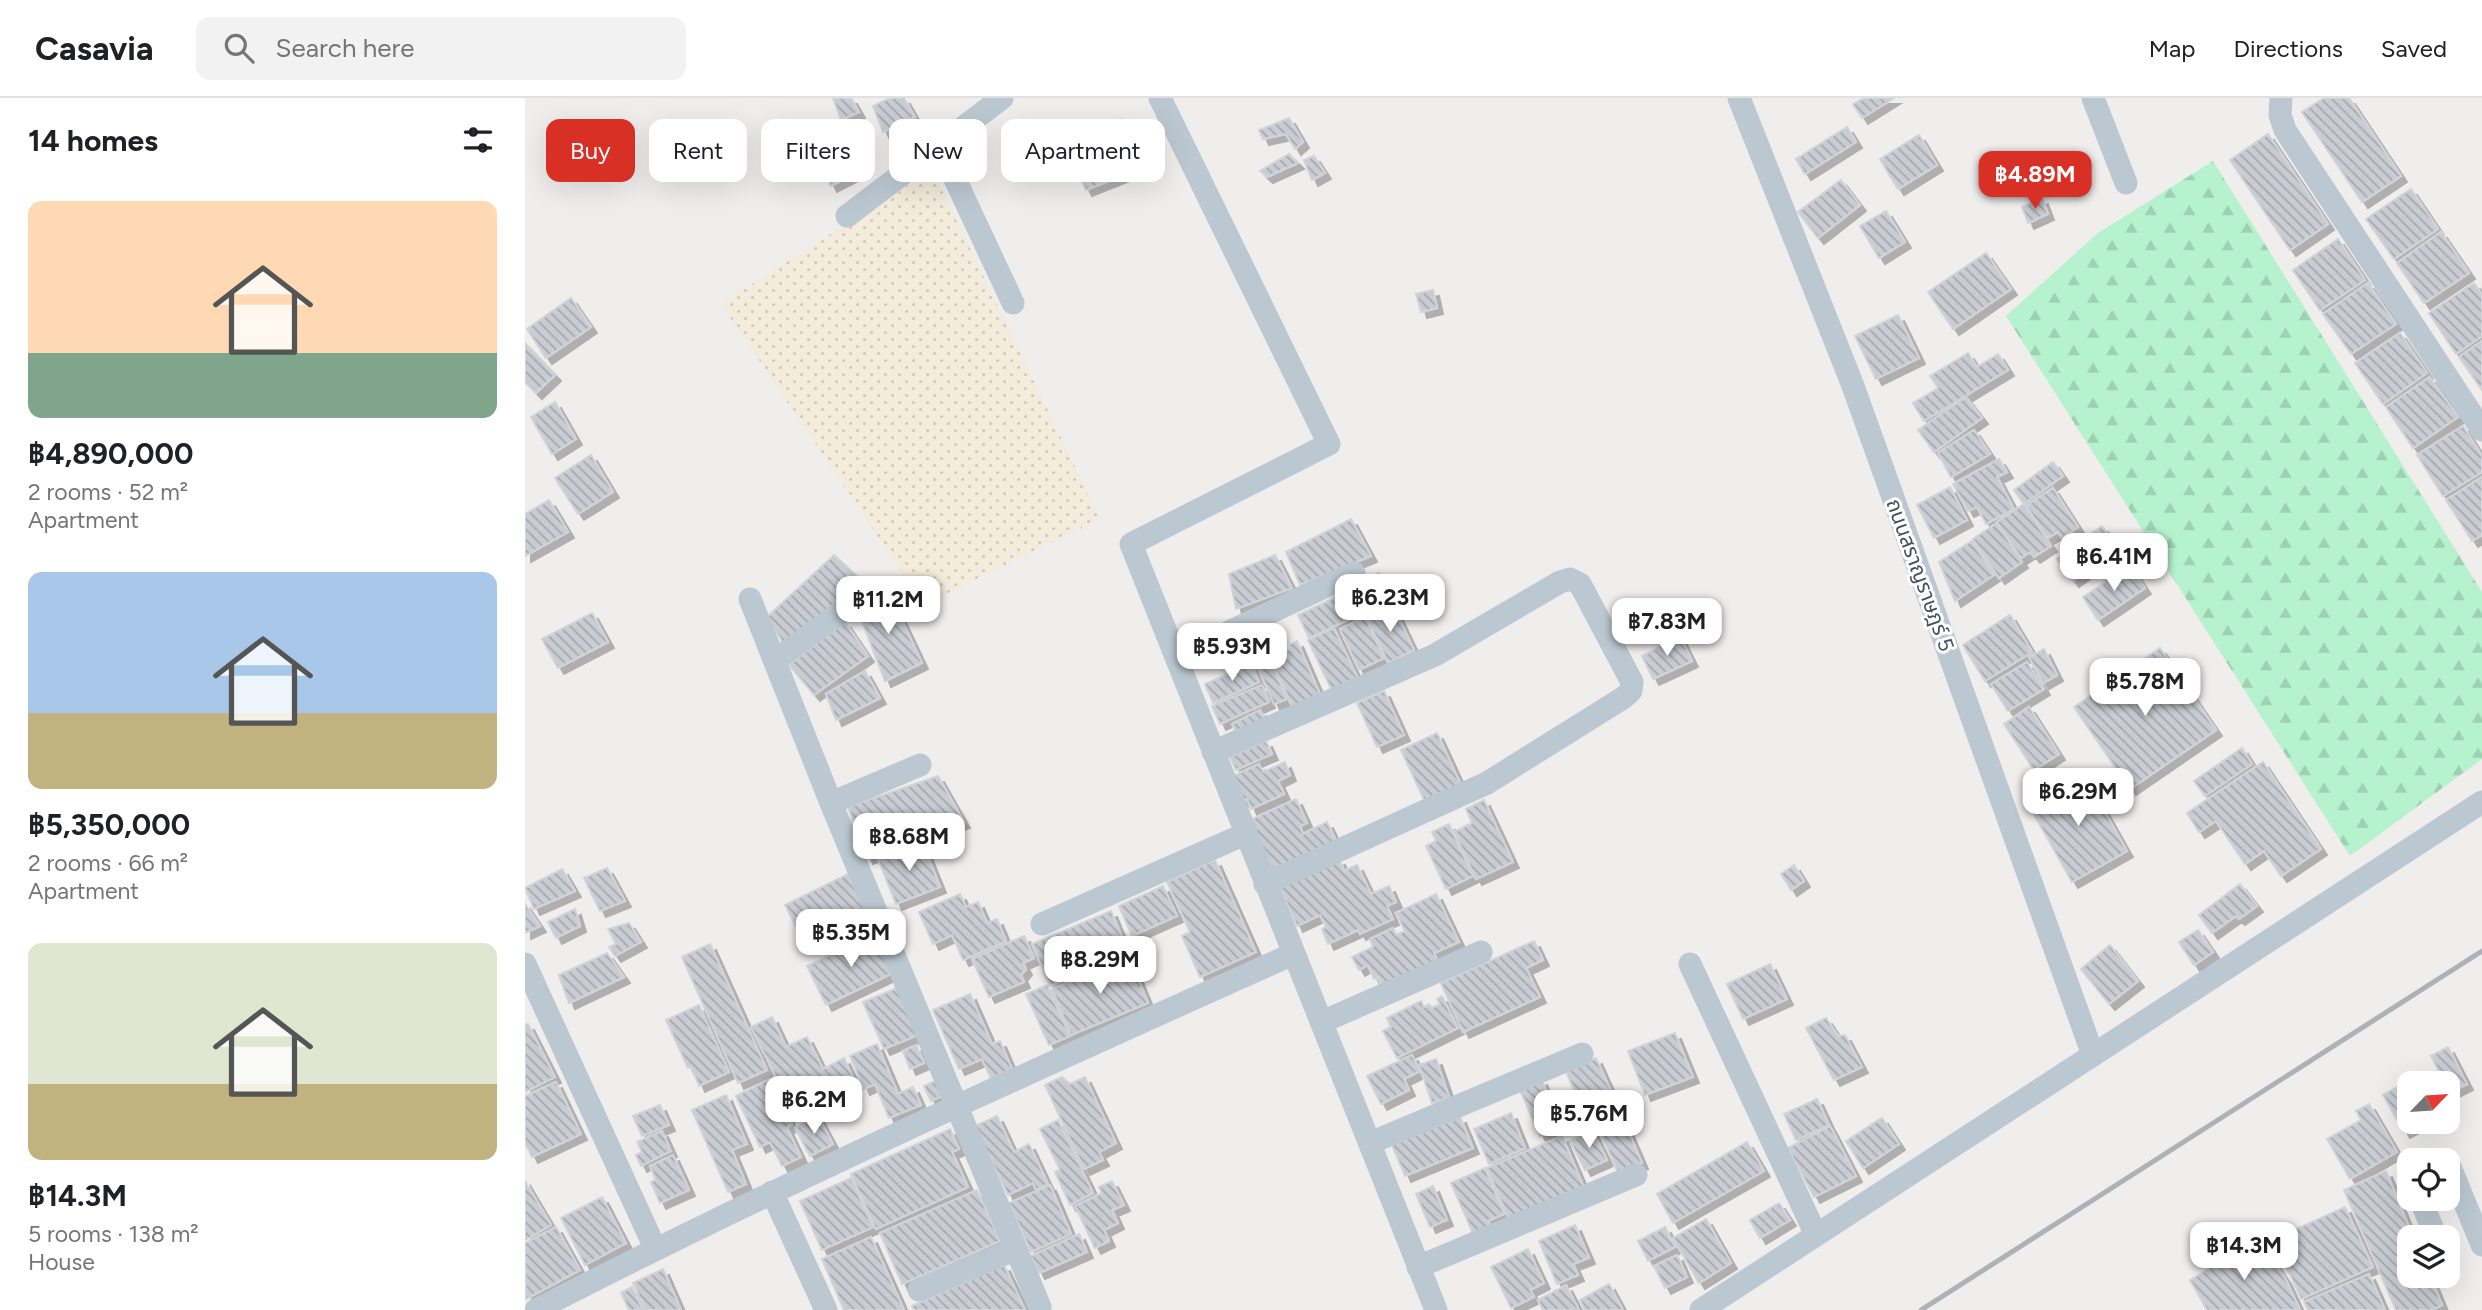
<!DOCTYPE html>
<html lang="en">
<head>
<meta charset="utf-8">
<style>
  :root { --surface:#fff; --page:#f2f2f2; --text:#202124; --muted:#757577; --line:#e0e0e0; --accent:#d93025 }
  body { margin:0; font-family:Figtree,"Noto Sans Thai",sans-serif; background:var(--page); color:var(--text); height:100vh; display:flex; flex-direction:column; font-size:26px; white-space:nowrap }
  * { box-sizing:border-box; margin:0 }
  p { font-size:23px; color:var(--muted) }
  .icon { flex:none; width:38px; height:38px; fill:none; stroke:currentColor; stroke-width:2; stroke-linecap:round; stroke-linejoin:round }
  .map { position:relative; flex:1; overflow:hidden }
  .side { display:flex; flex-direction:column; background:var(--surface); width:525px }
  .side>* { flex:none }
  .banner { position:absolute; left:21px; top:21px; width:665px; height:63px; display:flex; gap:14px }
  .needle { width:46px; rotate:65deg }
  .buttons { position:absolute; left:1872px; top:973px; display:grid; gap:14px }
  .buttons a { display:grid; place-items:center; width:63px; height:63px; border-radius:14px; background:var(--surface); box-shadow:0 7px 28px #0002; font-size:35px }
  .price { position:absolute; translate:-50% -60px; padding:0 16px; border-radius:14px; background:#fff; color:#222; font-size:23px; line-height:46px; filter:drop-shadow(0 2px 4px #0008) }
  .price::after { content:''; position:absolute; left:50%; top:42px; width:21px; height:16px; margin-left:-10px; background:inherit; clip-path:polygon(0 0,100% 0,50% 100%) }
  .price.active { background:var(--accent); color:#fff }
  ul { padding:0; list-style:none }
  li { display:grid; align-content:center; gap:14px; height:371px; padding:0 28px }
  li span { display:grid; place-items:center; height:217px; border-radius:14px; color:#555 }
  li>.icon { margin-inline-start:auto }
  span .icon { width:126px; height:126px; fill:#fffc; stroke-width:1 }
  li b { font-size:30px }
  h2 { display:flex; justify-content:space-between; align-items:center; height:84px; padding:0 28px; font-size:30px }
  .chip { padding:0 24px; border-radius:14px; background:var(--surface); box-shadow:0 7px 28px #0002; font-size:24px; line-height:63px }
  .chip.active { background:var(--accent); color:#fff }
  header { display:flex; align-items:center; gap:42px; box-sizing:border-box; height:98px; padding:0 35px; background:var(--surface); border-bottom:2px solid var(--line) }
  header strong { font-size:33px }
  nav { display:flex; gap:38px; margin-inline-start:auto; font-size:24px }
  .search { width:490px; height:63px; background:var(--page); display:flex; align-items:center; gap:18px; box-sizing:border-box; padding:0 24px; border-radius:14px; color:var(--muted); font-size:26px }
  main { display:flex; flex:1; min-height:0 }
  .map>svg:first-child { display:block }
</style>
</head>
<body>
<header>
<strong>Casavia</strong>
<div class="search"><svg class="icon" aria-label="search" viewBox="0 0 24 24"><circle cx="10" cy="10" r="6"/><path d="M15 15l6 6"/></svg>Search here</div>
<nav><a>Map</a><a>Directions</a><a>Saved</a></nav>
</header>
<main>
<section class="side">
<h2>14 homes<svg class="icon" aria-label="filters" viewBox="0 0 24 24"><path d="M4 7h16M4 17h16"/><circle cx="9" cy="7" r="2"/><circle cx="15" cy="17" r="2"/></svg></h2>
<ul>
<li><span style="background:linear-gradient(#ffd9b3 70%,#7fa58c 0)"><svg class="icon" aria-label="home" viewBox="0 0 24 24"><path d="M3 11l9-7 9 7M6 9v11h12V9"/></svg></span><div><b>฿4,890,000</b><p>2 rooms · 52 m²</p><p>Apartment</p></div></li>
<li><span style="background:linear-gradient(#a9c7e8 65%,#c2b280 0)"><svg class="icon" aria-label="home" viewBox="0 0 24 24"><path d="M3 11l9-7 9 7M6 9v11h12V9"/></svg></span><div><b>฿5,350,000</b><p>2 rooms · 66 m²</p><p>Apartment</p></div></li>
<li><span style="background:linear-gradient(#dfe7d0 65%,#c2b280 0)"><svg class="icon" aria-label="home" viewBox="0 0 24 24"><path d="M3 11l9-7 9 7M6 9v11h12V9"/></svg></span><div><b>฿14.3M</b><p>5 rooms · 138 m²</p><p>House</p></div></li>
</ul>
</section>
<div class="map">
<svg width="1957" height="1212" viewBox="0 0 1957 1212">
  <defs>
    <pattern id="forest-firs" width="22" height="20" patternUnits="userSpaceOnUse" patternTransform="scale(1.75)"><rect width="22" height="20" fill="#b6f2cd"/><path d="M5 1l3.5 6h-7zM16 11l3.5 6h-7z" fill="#9ed1b2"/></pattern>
    <pattern id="sand-dots" width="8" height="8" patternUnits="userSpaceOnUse" patternTransform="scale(1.75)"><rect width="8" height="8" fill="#f3ebdb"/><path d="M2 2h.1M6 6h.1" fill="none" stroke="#d2cbbe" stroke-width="1.8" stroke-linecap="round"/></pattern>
    <pattern id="building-back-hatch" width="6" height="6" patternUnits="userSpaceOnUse" patternTransform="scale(1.75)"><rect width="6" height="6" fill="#c9ccd2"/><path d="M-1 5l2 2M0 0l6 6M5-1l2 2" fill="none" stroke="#a5a8ae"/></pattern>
    <filter id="shadow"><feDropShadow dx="6" dy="6" stdDeviation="0" flood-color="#0004"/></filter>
  </defs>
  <rect width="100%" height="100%" fill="#f0eded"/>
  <path fill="url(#forest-firs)" d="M 1688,63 L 1957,494 L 1957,661 L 1825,758 L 1481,218 L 1573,135 Z"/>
  <path fill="url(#sand-dots)" d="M 407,71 L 575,421 L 399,507 L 196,206 Z"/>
  <path fill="url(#building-back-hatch)" stroke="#d0d3d9" stroke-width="2" filter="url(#shadow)" d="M 308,0 L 326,0 L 334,14 L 316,22 Z
    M 365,0 L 379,0 L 390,19 L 358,34 L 348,8 Z
    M 1339,0 L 1369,0 L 1337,20 L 1328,6 Z
    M 1799,0 L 1824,0 L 1876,78 L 1837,104 L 1777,14 Z
    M 764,20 L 778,44 L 770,51 L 761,36 L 738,41 L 734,32 Z
    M 596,21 L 619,69 L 561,92 L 539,47 Z
    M 1322,29 L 1331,44 L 1280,76 L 1271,61 Z
    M 319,36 L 337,72 L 306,88 L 288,51 L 298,46 L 302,55 L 318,47 L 313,39 Z
    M 1743,36 L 1803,126 L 1765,152 L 1705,62 Z
    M 1394,37 L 1412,67 L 1373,91 L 1355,61 Z
    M 764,56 L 773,65 L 742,79 L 735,73 Z
    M 789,58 L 800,75 L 787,82 L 779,62 Z
    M 1316,82 L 1335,107 L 1293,140 L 1273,114 Z
    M 1886,91 L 1913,131 L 1869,161 L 1841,121 Z
    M 1517,100 L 1523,116 L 1503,125 L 1497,109 Z
    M 1361,113 L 1380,144 L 1354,160 L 1335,128 Z
    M 1916,134 L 1944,175 L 1899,205 L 1872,165 Z
    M 1813,141 L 1840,182 L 1795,212 L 1768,172 Z
    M 1461,155 L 1486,191 L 1428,231 L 1403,194 Z
    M 1843,185 L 1871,226 L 1826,256 L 1798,216 Z
    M 1949,185 L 1957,197 L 1957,238 L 1931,256 L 1904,215 Z
    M 908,192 L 912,210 L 896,214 L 891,196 Z
    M 46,200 L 66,229 L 21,260 L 2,231 Z
    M 1373,217 L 1394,260 L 1351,281 L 1330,238 Z
    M 1875,235 L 1902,275 L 1858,306 L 1830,265 Z
    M 1957,243 L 1957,292 L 1934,259 Z
    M 0,245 L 30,277 L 11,295 L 0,284 Z
    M 1443,255 L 1452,269 L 1473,256 L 1483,272 L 1399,323 L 1388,305 L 1413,290 L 1405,278 Z
    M 1905,279 L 1933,319 L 1888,350 L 1861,309 Z
    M 1441,299 L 1457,320 L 1409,354 L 1393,332 Z
    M 30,304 L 51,341 L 27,356 L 6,319 Z
    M 1938,328 L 1957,358 L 1957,374 L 1918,398 L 1892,357 Z
    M 1449,332 L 1465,356 L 1426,379 L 1413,355 Z
    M 66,357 L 88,394 L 53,416 L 30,380 Z
    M 1474,361 L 1482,374 L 1472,379 L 1489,411 L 1461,426 L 1452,409 L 1443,413 L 1428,386 Z
    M 1528,364 L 1538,378 L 1499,406 L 1489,392 Z
    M 1957,379 L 1957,437 L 1947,443 L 1921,402 Z
    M 1425,389 L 1442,422 L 1409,440 L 1392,407 Z
    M 1528,390 L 1553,429 L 1537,440 L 1533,434 L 1523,440 L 1501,408 Z
    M 24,402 L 43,434 L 0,458 L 0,416 Z
    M 1499,406 L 1526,448 L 1509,459 L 1505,454 L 1496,460 L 1472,424 Z
    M 826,421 L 846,458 L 775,487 L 761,454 Z
    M 1472,425 L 1497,464 L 1474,480 L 1448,441 Z
    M 1577,428 L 1593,451 L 1548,483 L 1532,461 Z
    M 1447,443 L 1469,477 L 1430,503 L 1414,464 Z
    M 309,457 L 345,490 L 260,548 L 242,519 Z
    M 750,457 L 767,490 L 711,511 L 704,476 Z
    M 1605,468 L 1620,490 L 1573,522 L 1558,499 Z
    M 854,475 L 868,504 L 847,514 L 846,511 L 784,540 L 773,517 L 835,488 L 833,485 Z
    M 362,491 L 397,565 L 360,583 L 331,508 Z
    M 868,508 L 889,552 L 863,565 L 842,520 Z
    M 67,515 L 83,544 L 33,570 L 17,541 Z
    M 1485,517 L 1507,554 L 1460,583 L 1438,547 Z
    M 840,519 L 859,560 L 834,572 L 815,531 Z
    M 320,524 L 343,558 L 289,597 L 264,567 Z
    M 809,530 L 834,583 L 808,595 L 783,542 Z
    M 1155,539 L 1167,563 L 1128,581 L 1117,558 Z
    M 772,543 L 797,601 L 769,613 L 746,560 L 767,551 L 765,547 Z
    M 1635,550 L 1691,632 L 1605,691 L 1549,609 Z
    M 1519,551 L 1532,577 L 1518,585 L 1504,559 Z
    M 743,557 L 762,601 L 749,606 L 730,563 Z
    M 1502,564 L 1519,591 L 1483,613 L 1466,586 Z
    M 726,566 L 734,584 L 688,605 L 680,586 Z
    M 340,573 L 355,600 L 311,622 L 301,596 Z
    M 737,587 L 744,604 L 695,626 L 687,608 Z
    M 859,593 L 879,637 L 852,649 L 832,605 Z
    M 1504,609 L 1534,656 L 1509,672 L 1479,626 Z
    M 735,612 L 742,625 L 713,638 L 707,626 Z
    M 912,635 L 936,687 L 900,704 L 876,652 Z
    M 741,643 L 747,656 L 711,672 L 705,659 Z
    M 1717,650 L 1727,666 L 1680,698 L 1669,683 Z
    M 760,664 L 765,677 L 753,683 L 759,696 L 726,711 L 722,701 L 716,703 L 706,679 L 734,666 L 738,674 Z
    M 1738,664 L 1796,751 L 1756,778 L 1739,753 L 1720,766 L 1691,723 L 1674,734 L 1662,715 Z
    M 1559,677 L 1602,753 L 1547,784 L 1504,708 Z
    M 413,678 L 439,724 L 342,760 L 323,709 Z
    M 771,701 L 782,725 L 775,728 L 778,736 L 802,724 L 812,745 L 751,778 L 725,722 Z
    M 959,702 L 988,764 L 951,781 L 929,734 L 947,725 L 941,711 Z
    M 924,726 L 948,778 L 921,791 L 901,748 L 911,743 L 907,734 Z
    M 397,744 L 415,789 L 371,806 L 353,761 Z
    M 814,761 L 819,773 L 832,767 L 846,796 L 864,788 L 871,804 L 862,808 L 868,821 L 835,836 L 833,832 L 803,846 L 797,831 L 801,829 L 795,817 L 772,828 L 754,788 Z
    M 690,762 L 731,854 L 675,879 L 657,838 L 665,834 L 642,784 Z
    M 1269,767 L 1279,783 L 1266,792 L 1256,776 Z
    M 82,770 L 100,803 L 75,813 L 59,780 Z
    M 37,771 L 50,793 L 9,811 L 0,790 Z
    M 323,776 L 341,813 L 279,844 L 260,807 Z
    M 1715,786 L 1732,808 L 1714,821 L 1711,818 L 1687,835 L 1674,817 Z
    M 638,788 L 652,818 L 607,838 L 594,808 Z
    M 435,796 L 441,809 L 453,804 L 462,825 L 472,821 L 481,843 L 438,862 L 427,837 L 408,846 L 394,814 Z
    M 911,796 L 934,844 L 909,855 L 913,865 L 856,887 L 853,879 L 849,881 L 843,867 L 834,872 L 827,859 L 848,849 L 845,841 L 868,830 L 871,837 L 880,833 L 871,815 Z
    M 0,806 L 15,828 L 0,835 Z
    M 50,811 L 55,828 L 31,840 L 23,824 Z
    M 586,813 L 604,856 L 525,888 L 507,846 Z
    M 104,825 L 116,844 L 90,858 L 84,849 L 91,846 L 83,831 Z
    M 1673,832 L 1688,854 L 1669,867 L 1654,844 Z
    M 351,835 L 370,874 L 301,907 L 282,868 Z
    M 499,838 L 509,860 L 498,865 L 501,871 L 496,877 L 499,884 L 464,899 L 447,861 Z
    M 1009,843 L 1018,862 L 1001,870 L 1015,899 L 938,934 L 916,885 Z
    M 185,846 L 242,972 L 213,985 L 157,859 Z
    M 1585,847 L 1613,883 L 1584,906 L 1556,871 Z
    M 82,855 L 99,879 L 44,905 L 34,877 Z
    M 604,859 L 623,905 L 546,937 L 527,891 Z
    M 1245,866 L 1262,901 L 1218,921 L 1202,886 Z
    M 522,887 L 545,938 L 524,947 L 501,896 Z
    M 372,890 L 393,937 L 359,951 L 338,904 Z
    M 445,896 L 467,946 L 475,943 L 487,971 L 466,981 L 457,961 L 434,971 L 408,912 Z
    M 917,898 L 933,930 L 872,960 L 858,933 L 866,929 L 862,920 L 896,903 L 899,909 L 904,906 L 907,910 L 915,906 L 912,901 Z
    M 174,907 L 204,974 L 174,988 L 166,968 L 163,970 L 141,922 Z
    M 247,919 L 261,949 L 282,939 L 298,971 L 319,960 L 331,986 L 313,996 L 314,998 L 274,1017 L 261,991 L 258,993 L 226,929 Z
    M 1301,920 L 1313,938 L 1320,937 L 1337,969 L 1309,982 L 1281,930 Z
    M 3,926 L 30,979 L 0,994 L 0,927 Z
    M 1150,935 L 1168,979 L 1120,997 L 1103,953 Z
    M 352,946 L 373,996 L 388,989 L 396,1007 L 364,1020 L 350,986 L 339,991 L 325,958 Z
    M 391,947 L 399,965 L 385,971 L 378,953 Z
    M 1923,949 L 1942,986 L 1924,995 L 1923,985 L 1920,985 L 1906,958 Z
    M 887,957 L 895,973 L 879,981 L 884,992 L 856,1006 L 842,978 Z
    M 1071,960 L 1094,1011 L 1064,1025 L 1041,974 Z
    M 911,961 L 924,999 L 907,1005 L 894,967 Z
    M 537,979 L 545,986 L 560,979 L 591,1045 L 574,1054 L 578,1062 L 559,1071 L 520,987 Z
    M 1890,979 L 1894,985 L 1885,985 L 1885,1024 L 1898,1024 L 1879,1034 L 1858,997 Z
    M 414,981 L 421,996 L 406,1003 L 399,988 Z
    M 1016,981 L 1037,1029 L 1015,1038 L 994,990 Z
    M 243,982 L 267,1027 L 262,1030 L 276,1059 L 257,1068 L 245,1044 L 235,1049 L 211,998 Z
    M 31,984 L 56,1036 L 7,1059 L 0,1045 L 0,998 Z
    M 201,997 L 222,1046 L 207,1052 L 221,1086 L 203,1094 L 167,1012 Z
    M 1292,1001 L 1304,1027 L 1271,1042 L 1259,1016 Z
    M 1844,1006 L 1872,1054 L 1825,1081 L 1802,1041 L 1836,1022 L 1831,1013 Z
    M 135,1007 L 144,1027 L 117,1038 L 108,1018 Z
    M 1095,1014 L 1117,1065 L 1093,1075 L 1071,1024 Z
    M 986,1015 L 1000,1050 L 964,1066 L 949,1031 Z
    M 293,1018 L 308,1046 L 285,1058 L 270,1030 Z
    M 472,1018 L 489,1054 L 504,1046 L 523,1086 L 511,1092 L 508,1085 L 483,1097 L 450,1028 Z
    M 935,1019 L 948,1050 L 880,1078 L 867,1047 Z
    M 1357,1020 L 1374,1046 L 1338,1070 L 1321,1043 Z
    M 533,1022 L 568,1095 L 545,1107 L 530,1074 L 535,1072 L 515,1031 Z
    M 1305,1028 L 1331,1078 L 1289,1099 L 1263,1050 Z
    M 425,1031 L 434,1051 L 427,1054 L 443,1089 L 351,1131 L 326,1076 Z
    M 1067,1032 L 1082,1062 L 1060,1072 L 1045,1043 Z
    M 137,1033 L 146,1053 L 116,1068 L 111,1057 L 117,1054 L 112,1044 Z
    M 1037,1038 L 1060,1092 L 985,1124 L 962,1070 Z
    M 1222,1044 L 1239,1073 L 1148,1125 L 1132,1096 Z
    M 148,1057 L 164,1092 L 135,1105 L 126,1084 L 131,1082 L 125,1068 Z
    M 960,1070 L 979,1116 L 963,1123 L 967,1133 L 950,1140 L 926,1085 Z
    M 1861,1073 L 1888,1139 L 1885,1139 L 1885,1178 L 1905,1178 L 1917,1207 L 1907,1212 L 1871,1212 L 1819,1092 Z
    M 326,1080 L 348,1129 L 297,1152 L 275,1103 Z
    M 0,1083 L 26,1127 L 0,1142 Z
    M 587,1083 L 599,1107 L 587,1112 L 593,1125 L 579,1132 L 584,1143 L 570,1150 L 550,1108 L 577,1095 L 574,1089 Z
    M 525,1087 L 546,1136 L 506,1154 L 484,1105 Z
    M 908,1088 L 922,1122 L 905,1129 L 891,1096 Z
    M 452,1092 L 475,1143 L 377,1186 L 355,1135 Z
    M 77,1099 L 101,1145 L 60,1167 L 36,1120 Z
    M 1254,1105 L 1265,1122 L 1235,1140 L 1225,1122 Z
    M 1820,1109 L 1848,1169 L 1776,1201 L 1749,1141 Z
    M 1181,1121 L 1206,1165 L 1174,1185 L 1148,1140 Z
    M 1050,1127 L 1064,1160 L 1048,1166 L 1053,1177 L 1032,1186 L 1014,1143 Z
    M 31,1129 L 55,1172 L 1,1201 L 0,1145 Z
    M 1140,1129 L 1150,1149 L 1123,1163 L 1113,1143 Z
    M 554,1136 L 562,1154 L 514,1175 L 506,1158 Z
    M 346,1139 L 379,1212 L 319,1212 L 297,1161 Z
    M 1721,1144 L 1724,1150 L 1735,1144 L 1760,1180 L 1775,1212 L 1682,1212 L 1665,1182 L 1684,1171 L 1681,1166 Z
    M 1003,1151 L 1019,1185 L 1005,1192 L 1009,1199 L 986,1210 L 966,1169 Z
    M 1152,1157 L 1162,1179 L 1140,1190 L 1129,1168 Z
    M 479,1167 L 500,1212 L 389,1212 L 387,1208 Z
    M 138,1171 L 156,1212 L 121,1212 L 108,1185 Z
    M 1844,1176 L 1860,1212 L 1783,1212 L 1779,1204 Z
    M 1084,1186 L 1098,1212 L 1060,1212 L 1055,1202 Z
    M 1041,1187 L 1054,1212 L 1018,1212 L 1013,1202 Z
    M 107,1189 L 118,1212 L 104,1212 L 96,1195 Z"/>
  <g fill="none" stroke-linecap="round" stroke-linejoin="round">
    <path stroke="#bcc8d1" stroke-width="23" d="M 635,0 L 804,346 L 606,446 L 911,1212
      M 1214,0 L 1328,288 L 1568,957
      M 1568,0 L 1601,85
      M 1756,0 L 1755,17 L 1760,32 L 1957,332
      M 415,49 L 488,205
      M 322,118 L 477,0
      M 225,501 L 306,705 L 515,1209
      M 651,559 L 829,475
      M 251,562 L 323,509
      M 688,654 L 910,557 L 1035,484 L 1045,481 L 1055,486 L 1107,584 L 1106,593 L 1098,600 L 962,685 L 740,786
      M 306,705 L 395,667
      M 517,826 L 720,736
      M 0,866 L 130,1150
      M 1165,866 L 1291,1137
      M 797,924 L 956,854
      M 845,1045 L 1057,956
      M 1923,1064 L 1957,1147
      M 247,1094 L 301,1212
      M 1908,1101 L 1897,1105 L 1911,1139
      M 893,1169 L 1111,1077
      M 394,1192 L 491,1151
      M 11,1212 C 259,1084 514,970 768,856
      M 1176,1212 L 1957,704"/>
    <path stroke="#aeb2b8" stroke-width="5" d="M 1396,1212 L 1957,853"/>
  </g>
  <g text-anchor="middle" stroke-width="6" stroke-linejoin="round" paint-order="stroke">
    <g font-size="21" fill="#44515c" stroke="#fff">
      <text transform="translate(1395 477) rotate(70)" y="7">ถนนสราญราษฎร์ 5</text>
    </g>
  </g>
</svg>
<div class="buttons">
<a><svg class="needle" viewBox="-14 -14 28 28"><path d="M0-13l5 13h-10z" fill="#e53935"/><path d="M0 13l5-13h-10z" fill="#757577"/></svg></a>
<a><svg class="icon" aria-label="locate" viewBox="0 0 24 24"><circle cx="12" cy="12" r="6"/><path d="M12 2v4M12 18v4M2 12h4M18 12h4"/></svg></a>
<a><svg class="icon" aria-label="layers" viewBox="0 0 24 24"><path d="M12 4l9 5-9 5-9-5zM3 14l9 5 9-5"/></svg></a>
</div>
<b class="price active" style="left:1510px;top:113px">฿4.89M</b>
<b class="price" style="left:1589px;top:495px">฿6.41M</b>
<b class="price" style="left:865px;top:536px">฿6.23M</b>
<b class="price" style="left:363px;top:538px">฿11.2M</b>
<b class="price" style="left:1142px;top:560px">฿7.83M</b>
<b class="price" style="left:707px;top:585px">฿5.93M</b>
<b class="price" style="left:1620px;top:620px">฿5.78M</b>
<b class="price" style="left:1553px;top:730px">฿6.29M</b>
<b class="price" style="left:384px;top:775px">฿8.68M</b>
<b class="price" style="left:326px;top:871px">฿5.35M</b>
<b class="price" style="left:575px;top:898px">฿8.29M</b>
<b class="price" style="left:289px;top:1038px">฿6.2M</b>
<b class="price" style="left:1064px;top:1052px">฿5.76M</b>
<b class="price" style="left:1719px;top:1184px">฿14.3M</b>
<div class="banner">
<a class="chip active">Buy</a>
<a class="chip">Rent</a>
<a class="chip">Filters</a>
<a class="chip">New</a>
<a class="chip">Apartment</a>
</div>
</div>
</main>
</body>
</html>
